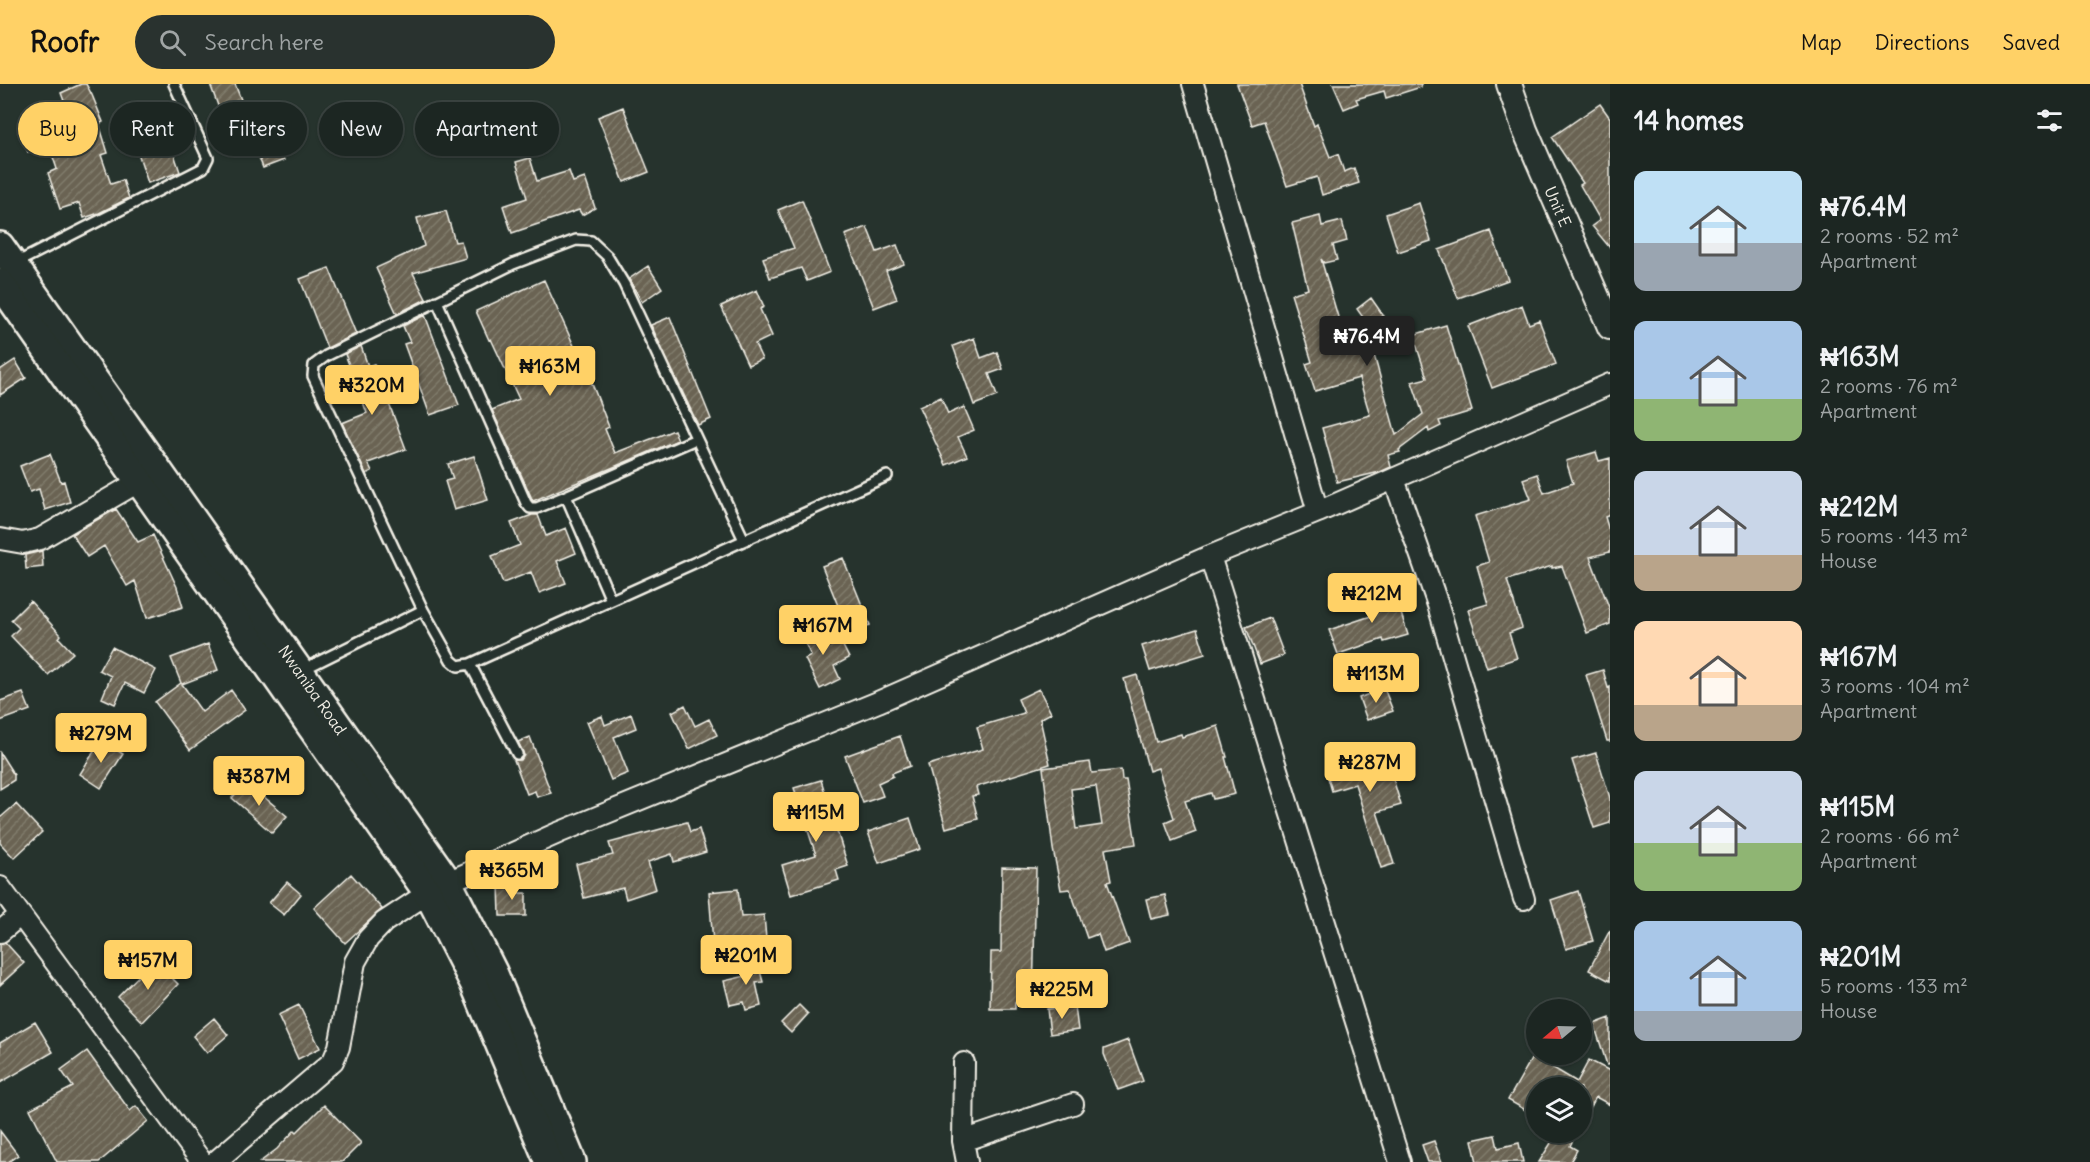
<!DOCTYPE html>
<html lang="en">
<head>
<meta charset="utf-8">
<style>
  :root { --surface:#1c2622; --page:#29322f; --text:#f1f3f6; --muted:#a0a5a5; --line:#3a4340; --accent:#ffd166 }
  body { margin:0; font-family:Delius,sans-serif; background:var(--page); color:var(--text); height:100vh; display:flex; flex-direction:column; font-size:22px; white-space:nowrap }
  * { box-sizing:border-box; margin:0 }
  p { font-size:20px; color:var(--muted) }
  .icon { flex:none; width:33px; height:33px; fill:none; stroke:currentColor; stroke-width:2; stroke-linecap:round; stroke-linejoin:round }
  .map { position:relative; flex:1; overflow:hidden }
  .drawer { display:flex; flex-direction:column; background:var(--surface); width:480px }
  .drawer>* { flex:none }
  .guide { position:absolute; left:18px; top:18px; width:570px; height:54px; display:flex; gap:12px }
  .needle { width:39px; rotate:251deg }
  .fabs { position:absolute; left:1526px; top:915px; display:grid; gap:12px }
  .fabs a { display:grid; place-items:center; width:66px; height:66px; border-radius:50%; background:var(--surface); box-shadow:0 2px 4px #0004,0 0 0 2px var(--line); font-size:30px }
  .price { position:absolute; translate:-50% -51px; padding:0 14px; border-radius:6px; background:var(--accent); color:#111; font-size:20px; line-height:39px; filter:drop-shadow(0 2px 3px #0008) }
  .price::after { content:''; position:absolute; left:50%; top:36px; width:18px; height:14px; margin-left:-9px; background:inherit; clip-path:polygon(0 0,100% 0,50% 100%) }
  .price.selected { background:#222; color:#fff }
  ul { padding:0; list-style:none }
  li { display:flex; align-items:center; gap:18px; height:150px; padding:0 24px }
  li span { display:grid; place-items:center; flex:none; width:168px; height:120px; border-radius:12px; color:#555 }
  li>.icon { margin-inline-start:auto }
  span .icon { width:72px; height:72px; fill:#fffc; stroke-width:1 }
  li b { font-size:26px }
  h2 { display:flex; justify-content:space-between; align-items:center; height:72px; padding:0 24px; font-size:26px }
  .pill { padding:0 21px; border-radius:27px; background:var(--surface); box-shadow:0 2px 4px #0004,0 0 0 2px var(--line); font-size:21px; line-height:54px }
  .pill.selected { background:var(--accent); color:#111 }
  header { display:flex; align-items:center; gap:36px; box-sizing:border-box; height:84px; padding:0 30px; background:var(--accent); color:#111 }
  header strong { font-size:28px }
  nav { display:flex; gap:33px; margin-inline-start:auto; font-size:21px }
  .search { width:420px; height:54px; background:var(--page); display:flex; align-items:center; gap:15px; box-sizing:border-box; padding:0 21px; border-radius:33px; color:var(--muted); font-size:22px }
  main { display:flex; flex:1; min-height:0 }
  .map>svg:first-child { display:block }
</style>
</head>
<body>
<header>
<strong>Roofr</strong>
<div class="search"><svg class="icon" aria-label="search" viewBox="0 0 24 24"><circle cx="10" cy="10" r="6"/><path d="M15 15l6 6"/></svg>Search here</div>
<nav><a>Map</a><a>Directions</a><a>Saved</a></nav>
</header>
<main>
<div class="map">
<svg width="1610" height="1078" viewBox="0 0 1610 1078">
  <defs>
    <pattern id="building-hatch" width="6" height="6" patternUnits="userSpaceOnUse" patternTransform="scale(1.5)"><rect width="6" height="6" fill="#6a6453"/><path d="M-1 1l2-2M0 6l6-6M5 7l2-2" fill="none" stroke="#807b6c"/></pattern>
  </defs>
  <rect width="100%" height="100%" fill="#26332d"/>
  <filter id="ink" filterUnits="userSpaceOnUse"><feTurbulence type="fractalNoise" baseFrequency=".0167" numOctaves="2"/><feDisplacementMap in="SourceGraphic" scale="12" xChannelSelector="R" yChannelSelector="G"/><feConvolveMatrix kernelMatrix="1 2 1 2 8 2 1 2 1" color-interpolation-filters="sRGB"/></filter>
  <g filter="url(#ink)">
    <path fill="url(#building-hatch)" stroke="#f4f1e8" stroke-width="1.5" fill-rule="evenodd" d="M 81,0 L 86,0 L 92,11 L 103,38 L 99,40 L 108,69 L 101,71 L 111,100 L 123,96 L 129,114 L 99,129 L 84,134 L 79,119 L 60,125 L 48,89 L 57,85 L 45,49 L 72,38 L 61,9 Z
      M 210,0 L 235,0 L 246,29 L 264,22 L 284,76 L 263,84 L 251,52 L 240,56 L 235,43 L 227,46 Z
      M 1237,0 L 1299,0 L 1314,42 L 1317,40 L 1330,73 L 1338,70 L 1344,88 L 1354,84 L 1359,99 L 1322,111 L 1317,93 L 1287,102 L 1264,37 L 1252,41 Z
      M 1333,0 L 1421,0 L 1421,3 L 1386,14 L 1384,7 L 1356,15 L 1358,19 L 1344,25 Z
      M 157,18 L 180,88 L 148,99 L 125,29 Z
      M 1600,20 L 1610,34 L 1610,164 L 1592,142 L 1600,136 L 1580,101 L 1583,99 L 1552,53 Z
      M 623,23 L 649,88 L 624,98 L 598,33 Z
      M 38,47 L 44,62 L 28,68 L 22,53 Z
      M 530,74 L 537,97 L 569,87 L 573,98 L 585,94 L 595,124 L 582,131 L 579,126 L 512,149 L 503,122 L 527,114 L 516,78 Z
      M 802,116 L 830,188 L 807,197 L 801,184 L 770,194 L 763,174 L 794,164 L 778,126 Z
      M 1419,119 L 1431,157 L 1398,168 L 1386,130 Z
      M 446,127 L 455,158 L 461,157 L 466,174 L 413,189 L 426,215 L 397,230 L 376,184 L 424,162 L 417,134 Z
      M 1320,132 L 1322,142 L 1342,137 L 1347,157 L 1333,161 L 1337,176 L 1324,179 L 1321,175 L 1348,267 L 1371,260 L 1396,351 L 1423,330 L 1412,298 L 1427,294 L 1413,251 L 1446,241 L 1472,327 L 1439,337 L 1441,342 L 1429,348 L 1428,344 L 1399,366 L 1400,368 L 1388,371 L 1391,383 L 1380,388 L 1337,398 L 1322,344 L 1370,331 L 1359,294 L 1315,307 L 1306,280 L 1312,278 L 1291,210 L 1308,205 L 1292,139 Z
      M 867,143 L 877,168 L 897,161 L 904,180 L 886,187 L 897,215 L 874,224 L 845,151 Z
      M 1491,147 L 1508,196 L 1458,214 L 1439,166 Z
      M 648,182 L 662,204 L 642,218 L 629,195 Z
      M 329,184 L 356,250 L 327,264 L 300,195 Z
      M 544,196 L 575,264 L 570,267 L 573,272 L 578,270 L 585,288 L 587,287 L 609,343 L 605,345 L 615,369 L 674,346 L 678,356 L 533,417 L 492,326 L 519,315 L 491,255 L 489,256 L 476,227 Z
      M 757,206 L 764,223 L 760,225 L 772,252 L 755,260 L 762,275 L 748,281 L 721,222 Z
      M 1371,214 L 1383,231 L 1369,242 L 1357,225 Z
      M 1522,221 L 1529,240 L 1539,236 L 1556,280 L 1492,304 L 1468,242 Z
      M 425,231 L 459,321 L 430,331 L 404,260 L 410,258 L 403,242 Z
      M 670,233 L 711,335 L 698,341 L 651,241 Z
      M 974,254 L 981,274 L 997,268 L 1003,285 L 989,290 L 997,312 L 974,321 L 953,262 Z
      M 361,262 L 368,282 L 374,280 L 406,365 L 368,379 L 372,387 L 366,390 L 342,339 L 367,329 L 345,270 Z
      M 15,276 L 26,294 L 0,311 L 0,286 Z
      M 941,313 L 948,330 L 964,323 L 974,346 L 958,353 L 967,372 L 946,381 L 919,323 Z
      M 1596,368 L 1599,377 L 1610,374 L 1610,431 L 1605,433 L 1610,450 L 1610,468 L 1590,473 L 1610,526 L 1610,540 L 1587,549 L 1562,482 L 1552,484 L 1552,482 L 1507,496 L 1522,544 L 1509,549 L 1517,574 L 1487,584 L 1468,526 L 1488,520 L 1477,482 L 1489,478 L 1475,432 L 1531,415 L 1523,395 L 1537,390 L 1544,409 L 1573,399 L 1566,377 Z
      M 50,370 L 61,398 L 64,397 L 70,418 L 45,426 L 39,405 L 30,408 L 20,382 Z
      M 474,372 L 488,416 L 454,426 L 445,397 L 453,395 L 448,380 Z
      M 116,425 L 138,458 L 153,451 L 177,503 L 183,523 L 147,534 L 135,497 L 127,502 L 104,462 L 87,473 L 72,450 Z
      M 532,431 L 538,431 L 546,452 L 566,444 L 576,469 L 557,477 L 566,499 L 539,509 L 531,488 L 503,499 L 492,472 L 520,461 L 511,439 Z
      M 42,467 L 43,483 L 26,485 L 25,471 Z
      M 843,474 L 870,541 L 849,549 L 822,482 Z
      M 1390,503 L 1395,521 L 1398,520 L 1408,551 L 1384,558 L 1383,555 L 1338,570 L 1329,546 L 1371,532 L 1365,511 Z
      M 30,517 L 61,551 L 59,554 L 73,569 L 48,591 L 11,552 L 19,544 L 11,536 Z
      M 1270,534 L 1284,571 L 1260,580 L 1246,543 Z
      M 815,540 L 824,559 L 838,552 L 849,574 L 834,582 L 840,595 L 820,605 L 805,575 L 811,572 L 800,548 Z
      M 1197,545 L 1205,570 L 1150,587 L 1142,562 Z
      M 208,560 L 218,586 L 182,600 L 202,628 L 231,606 L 245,626 L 190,666 L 155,618 L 181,599 L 171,574 Z
      M 112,563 L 156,586 L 144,609 L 125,599 L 115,620 L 102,614 L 111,592 L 99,586 Z
      M 1603,586 L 1608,604 L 1610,603 L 1610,657 L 1607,657 L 1586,591 Z
      M 1137,591 L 1156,658 L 1181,650 L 1182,653 L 1218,642 L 1227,673 L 1225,673 L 1235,710 L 1213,715 L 1211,709 L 1185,717 L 1196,748 L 1172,757 L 1165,738 L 1174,734 L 1158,684 L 1149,687 L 1124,595 Z
      M 1384,604 L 1393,627 L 1367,636 L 1359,614 Z
      M 1039,605 L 1051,629 L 1040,635 L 1050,680 L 976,703 L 978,711 L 972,712 L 978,735 L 946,744 L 928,681 L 983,665 L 977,643 L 1024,629 L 1018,615 Z
      M 23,609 L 30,626 L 0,637 L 0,617 Z
      M 685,621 L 695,642 L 709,635 L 717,651 L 689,665 L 672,628 Z
      M 631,630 L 636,644 L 614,653 L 628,689 L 611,696 L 587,638 L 602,632 L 605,641 Z
      M 900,652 L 910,682 L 892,689 L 893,692 L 878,699 L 883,712 L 863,719 L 845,672 Z
      M 530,653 L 551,709 L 537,713 L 535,707 L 527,710 L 514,676 L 521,676 L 524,671 L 518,658 Z
      M 101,656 L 123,670 L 101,704 L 80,690 Z
      M 1357,663 L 1360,673 L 1384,665 L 1401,721 L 1377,728 L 1394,780 L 1381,784 L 1355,700 L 1332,707 L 1327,690 L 1349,683 L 1344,667 Z
      M 0,669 L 14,691 L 14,696 L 0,705 Z
      M 1596,669 L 1610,714 L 1610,739 L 1594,744 L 1572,676 Z
      M 1090,678 L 1092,689 L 1121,686 L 1122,696 L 1126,696 L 1136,760 L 1105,765 L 1111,797 L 1107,798 L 1129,859 L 1104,868 L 1098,850 L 1087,854 L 1070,805 L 1061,806 L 1053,765 L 1043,684 ZM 1096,702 L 1102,741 L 1076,745 L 1071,705 Z
      M 821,696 L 848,782 L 836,786 L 839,796 L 791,811 L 782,781 L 816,771 L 794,704 Z
      M 246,698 L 287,732 L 272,749 L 232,714 Z
      M 16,720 L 42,748 L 14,774 L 0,759 L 0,734 Z
      M 910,734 L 920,765 L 879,779 L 868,748 Z
      M 687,738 L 690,748 L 699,745 L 706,768 L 674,778 L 672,770 L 648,778 L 656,805 L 626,815 L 623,804 L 584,814 L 576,780 L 613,771 L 609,759 Z
      M 1002,783 L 1036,784 L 1033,919 L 1015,918 L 1015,925 L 990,925 L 991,868 L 1001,868 Z
      M 351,790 L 382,825 L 345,859 L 314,824 Z
      M 287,798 L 301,810 L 284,831 L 269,819 Z
      M 499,800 L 518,800 L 518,809 L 526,809 L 526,832 L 500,832 Z
      M 738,805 L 741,833 L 764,831 L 766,855 L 713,859 L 709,808 Z
      M 1578,807 L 1593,857 L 1566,865 L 1551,816 Z
      M 1165,811 L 1170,831 L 1151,835 L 1146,815 Z
      M 1610,846 L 1610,897 L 1589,886 Z
      M 5,858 L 24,879 L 0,901 L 0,860 Z
      M 756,872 L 763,898 L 756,899 L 761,922 L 746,926 L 744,918 L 730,921 L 724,897 L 746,892 L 745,876 Z
      M 154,876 L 178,900 L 142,938 L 118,913 Z
      M 299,921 L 320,964 L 298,975 L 278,931 Z
      M 799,921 L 808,930 L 791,949 L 781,939 Z
      M 1075,922 L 1078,946 L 1050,950 L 1047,925 Z
      M 214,934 L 228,951 L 207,969 L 193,952 Z
      M 1610,934 L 1610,980 L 1607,981 L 1594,940 Z
      M 35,938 L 53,968 L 0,999 L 0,959 Z
      M 1128,956 L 1143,997 L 1118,1006 L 1104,970 L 1104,965 Z
      M 87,967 L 130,1027 L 136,1022 L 148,1037 L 99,1078 L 57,1078 L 30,1025 L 73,1003 L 61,986 Z
      M 1533,972 L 1577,998 L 1589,976 L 1610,987 L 1610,1021 L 1596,1013 L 1581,1042 L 1581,1004 L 1536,1004 L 1536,1032 L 1508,1016 Z
      M 324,1021 L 361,1059 L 342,1078 L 260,1078 L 277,1065 L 295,1046 L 297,1048 Z
      M 0,1047 L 18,1071 L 8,1078 L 0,1078 Z
      M 1558,1048 L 1577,1048 L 1570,1062 L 1577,1066 L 1570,1078 L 1539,1078 Z
      M 1495,1051 L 1498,1064 L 1519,1059 L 1523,1078 L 1477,1078 L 1472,1056 Z
      M 1434,1057 L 1442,1078 L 1428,1078 L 1422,1061 Z"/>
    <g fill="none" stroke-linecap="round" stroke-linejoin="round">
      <g stroke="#f4f1e8" stroke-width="14">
        <path id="service" d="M 16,179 L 203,84 L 208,74 L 174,0
          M 437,217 L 526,419 L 530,424 L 537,424 L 566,412 L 696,355
          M 566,412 L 611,516
          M 470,580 L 458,582 L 451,576 L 423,526 L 313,292 L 314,281 L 326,272 L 513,180 L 576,156 L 591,157 L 607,172 L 624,200 L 744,456
          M 302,586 L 423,526
          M 517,670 L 470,580 L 887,392"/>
      </g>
      <g stroke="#f4f1e8" stroke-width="24">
        <path id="minor" d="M 1193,0 L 1318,428
          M 1394,395 L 1438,521 L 1524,815
          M 0,455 L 23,459 L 40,455 L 140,397
          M 1210,472 L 1400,1078
          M 448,798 L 558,749 L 878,618 L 1210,472 L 1318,428 L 1610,300
          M 0,803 L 202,1078
          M 0,848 L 19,832
          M 964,979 L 963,1057 L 967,1078
          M 963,1057 L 1073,1020
          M 215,1078 L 333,977 L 339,963 L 355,878 L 368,855 L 384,838 L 428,809"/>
      </g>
      <g stroke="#f4f1e8" stroke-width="28">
        <g id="tertiary">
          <path id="s1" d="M 1509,0 L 1525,46 L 1610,243"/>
        </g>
      </g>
      <g stroke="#f4f1e8" stroke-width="32">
        <g id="secondary">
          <path id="s2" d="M 0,162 L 448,798 L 493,888 L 572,1078"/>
          <path d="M 0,199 L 428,809 L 474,899 L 549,1078"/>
        </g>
      </g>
      <use href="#service" stroke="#26332d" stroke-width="9"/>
      <use href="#minor" stroke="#26332d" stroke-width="20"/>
      <use href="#tertiary" stroke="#26332d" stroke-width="24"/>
      <use href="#secondary" stroke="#26332d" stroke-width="27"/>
    </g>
  </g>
  <g text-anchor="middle" stroke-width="6" stroke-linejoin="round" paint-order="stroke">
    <g font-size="16" fill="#f4f1e8" stroke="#26332d">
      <text dy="6" stroke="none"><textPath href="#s1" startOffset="132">Unit E</textPath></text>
      <text dy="6" stroke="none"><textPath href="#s2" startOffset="543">Nwaniba Road</textPath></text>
    </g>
  </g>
</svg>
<div class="fabs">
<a><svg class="needle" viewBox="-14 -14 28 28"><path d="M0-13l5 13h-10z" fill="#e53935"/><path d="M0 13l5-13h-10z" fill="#a0a5a5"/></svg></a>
<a><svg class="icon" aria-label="layers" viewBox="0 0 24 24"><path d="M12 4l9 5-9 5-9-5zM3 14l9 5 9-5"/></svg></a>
</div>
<b class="price selected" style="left:1367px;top:283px">₦76.4M</b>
<b class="price" style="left:550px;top:313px">₦163M</b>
<b class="price" style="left:372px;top:332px">₦320M</b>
<b class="price" style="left:1372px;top:540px">₦212M</b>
<b class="price" style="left:823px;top:572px">₦167M</b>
<b class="price" style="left:1376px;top:620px">₦113M</b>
<b class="price" style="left:101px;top:680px">₦279M</b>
<b class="price" style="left:1370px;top:709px">₦287M</b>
<b class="price" style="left:259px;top:723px">₦387M</b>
<b class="price" style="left:816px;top:759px">₦115M</b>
<b class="price" style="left:512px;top:817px">₦365M</b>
<b class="price" style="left:746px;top:902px">₦201M</b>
<b class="price" style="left:148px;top:907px">₦157M</b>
<b class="price" style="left:1062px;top:936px">₦225M</b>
<div class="guide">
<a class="pill selected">Buy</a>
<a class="pill">Rent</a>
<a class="pill">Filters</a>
<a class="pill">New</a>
<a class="pill">Apartment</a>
</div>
</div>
<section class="drawer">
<h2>14 homes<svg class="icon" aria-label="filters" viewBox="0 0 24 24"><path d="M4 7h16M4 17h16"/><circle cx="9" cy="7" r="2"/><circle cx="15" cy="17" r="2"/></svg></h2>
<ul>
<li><span style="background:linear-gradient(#bfe0f5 60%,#9aa5b1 0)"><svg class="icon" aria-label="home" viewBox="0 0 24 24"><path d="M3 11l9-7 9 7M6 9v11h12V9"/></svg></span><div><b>₦76.4M</b><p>2 rooms · 52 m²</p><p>Apartment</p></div></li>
<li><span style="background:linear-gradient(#a9c7e8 65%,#8fb573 0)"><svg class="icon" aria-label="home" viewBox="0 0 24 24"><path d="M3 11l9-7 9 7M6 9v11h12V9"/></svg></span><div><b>₦163M</b><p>2 rooms · 76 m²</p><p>Apartment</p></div></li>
<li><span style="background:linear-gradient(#c9d6e8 70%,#b9a48a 0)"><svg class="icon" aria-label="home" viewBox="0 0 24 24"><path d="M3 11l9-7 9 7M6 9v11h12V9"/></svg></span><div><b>₦212M</b><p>5 rooms · 143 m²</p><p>House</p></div></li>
<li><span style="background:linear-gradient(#ffd9b3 70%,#b9a48a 0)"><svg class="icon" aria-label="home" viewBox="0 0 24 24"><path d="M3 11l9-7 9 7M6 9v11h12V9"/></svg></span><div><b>₦167M</b><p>3 rooms · 104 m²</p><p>Apartment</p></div></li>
<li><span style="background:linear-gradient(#c9d6e8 60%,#8fb573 0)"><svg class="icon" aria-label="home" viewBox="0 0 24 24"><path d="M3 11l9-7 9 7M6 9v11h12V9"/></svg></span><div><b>₦115M</b><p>2 rooms · 66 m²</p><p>Apartment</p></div></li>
<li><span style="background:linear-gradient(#a9c7e8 75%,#9aa5b1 0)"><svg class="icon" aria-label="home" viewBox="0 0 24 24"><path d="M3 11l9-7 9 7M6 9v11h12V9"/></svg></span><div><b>₦201M</b><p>5 rooms · 133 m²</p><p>House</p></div></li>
</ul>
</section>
</main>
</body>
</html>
